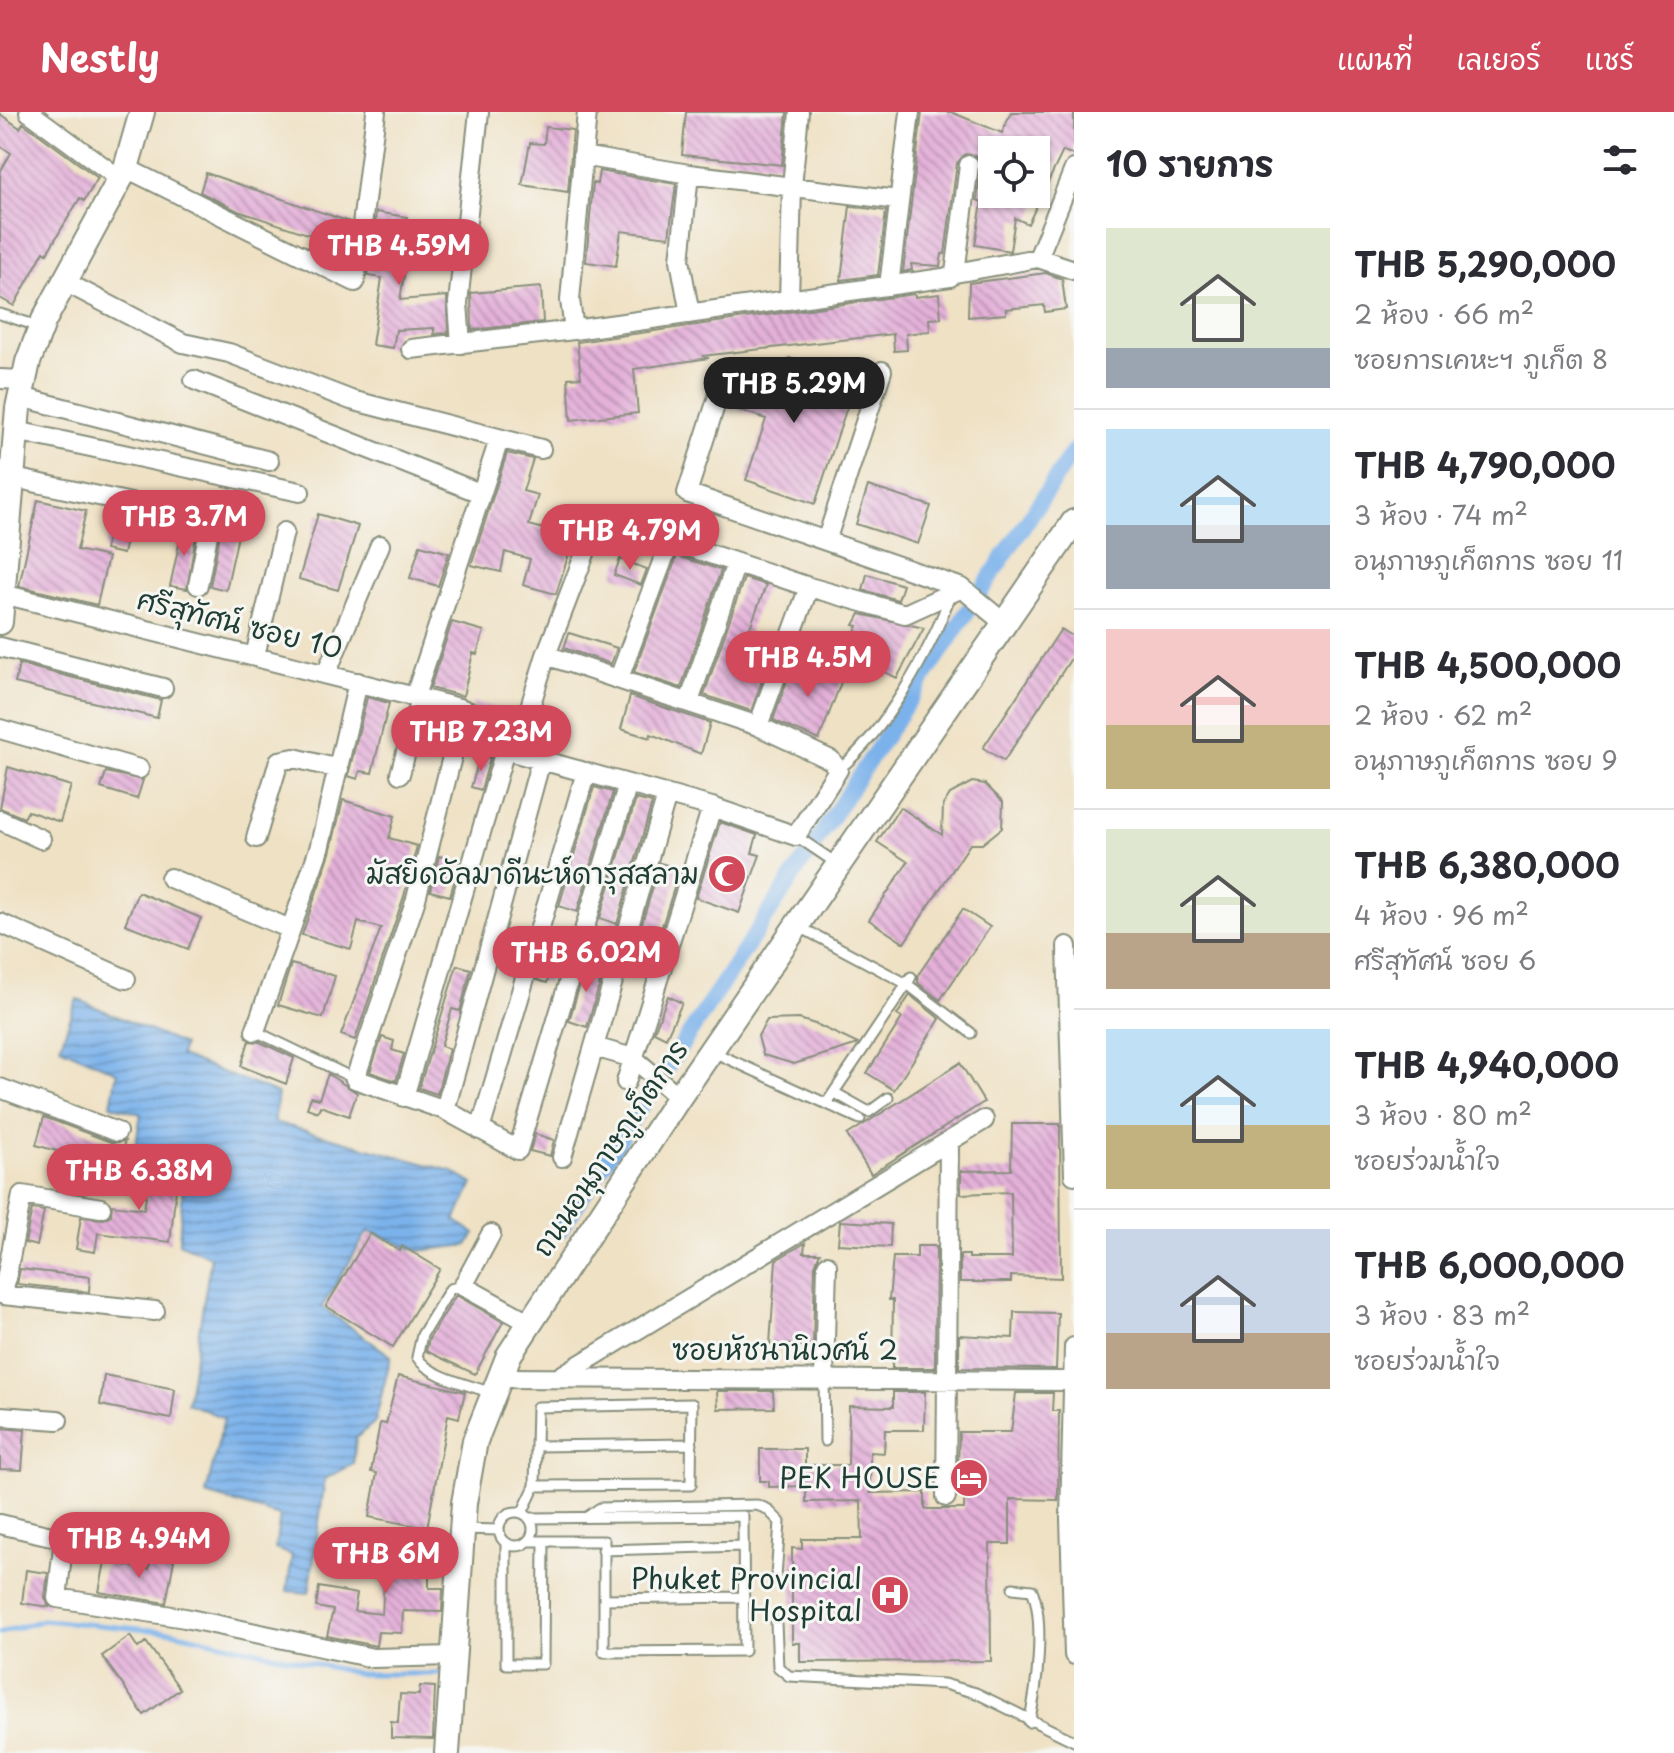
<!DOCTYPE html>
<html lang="th">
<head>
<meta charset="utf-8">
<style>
  :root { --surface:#fff; --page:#f2f2f3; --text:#2b2b33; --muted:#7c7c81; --line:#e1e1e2; --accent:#d1495b }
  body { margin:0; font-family:"Playpen Sans","Playpen Sans Thai",sans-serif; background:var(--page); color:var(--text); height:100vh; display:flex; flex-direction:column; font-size:30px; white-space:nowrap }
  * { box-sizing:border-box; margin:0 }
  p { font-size:26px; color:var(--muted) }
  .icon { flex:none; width:44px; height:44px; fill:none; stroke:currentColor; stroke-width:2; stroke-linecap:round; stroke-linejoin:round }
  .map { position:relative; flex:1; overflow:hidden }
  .panel { display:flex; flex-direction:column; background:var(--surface); width:600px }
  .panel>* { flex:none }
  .buttons { position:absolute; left:978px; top:24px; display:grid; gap:16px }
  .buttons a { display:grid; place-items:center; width:72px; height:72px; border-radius:0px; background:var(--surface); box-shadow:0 2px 6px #0004; font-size:40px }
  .price { position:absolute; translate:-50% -68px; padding:0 18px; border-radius:28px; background:var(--accent); color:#fff; font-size:26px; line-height:52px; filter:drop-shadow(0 2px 4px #0008) }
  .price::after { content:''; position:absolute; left:50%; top:48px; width:24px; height:18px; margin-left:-12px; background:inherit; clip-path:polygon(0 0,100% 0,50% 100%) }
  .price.active { background:#222; color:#fff }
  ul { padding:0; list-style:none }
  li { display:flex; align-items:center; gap:24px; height:200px; padding:0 32px }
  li+li { border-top:2px solid var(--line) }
  li span { display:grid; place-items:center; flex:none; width:224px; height:160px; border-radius:0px; color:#555 }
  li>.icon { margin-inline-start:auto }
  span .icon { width:96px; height:96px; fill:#fffc; stroke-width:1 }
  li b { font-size:34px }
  h2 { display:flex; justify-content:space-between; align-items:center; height:96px; padding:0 32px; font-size:34px }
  header { display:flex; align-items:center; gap:48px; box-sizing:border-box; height:112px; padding:0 40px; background:var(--accent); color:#fff }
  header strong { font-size:38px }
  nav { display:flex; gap:44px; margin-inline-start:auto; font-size:28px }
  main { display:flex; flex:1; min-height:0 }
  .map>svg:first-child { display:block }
</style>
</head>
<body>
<header>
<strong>Nestly</strong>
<nav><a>แผนที่</a><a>เลเยอร์</a><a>แชร์</a></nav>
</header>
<main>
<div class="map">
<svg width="1074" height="1641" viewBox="0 0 1074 1641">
  <defs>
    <pattern id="water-rules" width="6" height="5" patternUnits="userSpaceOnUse" patternTransform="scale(2)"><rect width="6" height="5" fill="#7cb2eb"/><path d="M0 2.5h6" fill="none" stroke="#6592bf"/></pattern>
    <pattern id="building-back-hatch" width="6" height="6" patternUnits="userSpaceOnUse" patternTransform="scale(2)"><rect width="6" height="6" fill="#e4b0d9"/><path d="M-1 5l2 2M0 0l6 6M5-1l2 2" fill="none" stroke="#b890b1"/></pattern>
  </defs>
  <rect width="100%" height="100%" fill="#f6f6f2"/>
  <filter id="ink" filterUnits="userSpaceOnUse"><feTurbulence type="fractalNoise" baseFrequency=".0125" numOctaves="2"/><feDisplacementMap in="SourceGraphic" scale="16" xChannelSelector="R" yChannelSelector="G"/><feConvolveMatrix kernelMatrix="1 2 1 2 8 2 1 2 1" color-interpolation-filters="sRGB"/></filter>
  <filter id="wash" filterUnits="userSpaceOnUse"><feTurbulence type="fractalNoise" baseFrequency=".006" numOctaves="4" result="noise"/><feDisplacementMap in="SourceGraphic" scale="32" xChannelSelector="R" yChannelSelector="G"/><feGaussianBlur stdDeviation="1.8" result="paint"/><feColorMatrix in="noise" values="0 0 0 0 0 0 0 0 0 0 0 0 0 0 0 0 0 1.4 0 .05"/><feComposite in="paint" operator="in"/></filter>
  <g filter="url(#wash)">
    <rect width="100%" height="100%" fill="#efe1c4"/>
    <path fill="url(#water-rules)" stroke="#4e7890" stroke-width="2" d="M 77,887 L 183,933 L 180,944 L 278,982 L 274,1010 L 451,1059 L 473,1072 L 455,1108 L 475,1122 L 468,1133 L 418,1139 L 368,1119 L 322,1195 L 391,1244 L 375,1310 L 356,1326 L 353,1352 L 325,1367 L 309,1481 L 287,1479 L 292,1443 L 275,1437 L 280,1404 L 206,1382 L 224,1306 L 187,1291 L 211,1145 L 179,1131 L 185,1044 L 136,1031 L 141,1002 L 111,993 L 117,960 L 60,935 Z"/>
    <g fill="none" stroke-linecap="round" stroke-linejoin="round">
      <path stroke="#7cb2eb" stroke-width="5" d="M 0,1521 L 43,1508 L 173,1520 L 360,1562 L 440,1562"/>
      <path stroke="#7cb2eb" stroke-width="16" d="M 560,1118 L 1074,338"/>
    </g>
    <g id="blocks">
      <path fill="url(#building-back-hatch)" fill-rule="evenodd" d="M 686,0 L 787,0 L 782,53 L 682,43 Z
        M 922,0 L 951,0 L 1002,21 L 1011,0 L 1074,0 L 1074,43 L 1063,39 L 1028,112 L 1015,106 L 1010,139 L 975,133 L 982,90 L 977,88 L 981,54 L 977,44 L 965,42 L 957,51 L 945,142 L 942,142 L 940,154 L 911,152 L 912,158 L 903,160 ZM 992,38 L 1036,38 L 1036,82 L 992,82 Z
        M 0,2 L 20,16 L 23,11 L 33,18 L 98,66 L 84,89 L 80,86 L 47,141 L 44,139 L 14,194 L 0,186 L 0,60 L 11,41 L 0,34 Z
        M 546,15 L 573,18 L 568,80 L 522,73 L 530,31 L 544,32 Z
        M 599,59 L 676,72 L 669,125 L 621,119 L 616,154 L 586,150 L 593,71 L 597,72 Z
        M 206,61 L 350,110 L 347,135 L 238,99 L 200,80 Z
        M 850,94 L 886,99 L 878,163 L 841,168 Z
        M 376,100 L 407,105 L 400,151 L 406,152 L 400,188 L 447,184 L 448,221 L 434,222 L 434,216 L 396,218 L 393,236 L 372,233 L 382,166 L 368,164 Z
        M 1046,161 L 1062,167 L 1066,197 L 1045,200 L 1044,193 L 1006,197 L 1006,202 L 968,205 L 969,171 Z
        M 541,175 L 543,210 L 472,218 L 471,181 Z
        M 914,182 L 915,185 L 939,182 L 941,206 L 929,207 L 930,219 L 906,222 L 907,238 L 894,239 L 893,222 L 702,244 L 709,246 L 634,257 L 638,301 L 571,308 L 568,266 L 581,265 L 577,230 Z
        M 789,246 L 856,268 L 815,392 L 746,368 L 766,307 L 728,294 L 740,257 L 781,270 Z
        M 507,341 L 533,347 L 523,379 L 538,383 L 529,413 L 552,419 L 559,395 L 582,401 L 556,482 L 523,473 L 530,447 L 505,440 L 501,460 L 471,453 Z
        M 868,374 L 931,394 L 918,432 L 856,412 Z
        M 38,388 L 86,399 L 77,438 L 108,445 L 97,493 L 19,474 Z
        M 113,399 L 132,403 L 123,442 L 105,438 Z
        M 318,402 L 358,414 L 338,478 L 299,467 Z
        M 223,406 L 241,410 L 226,478 L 210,474 Z
        M 183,414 L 197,417 L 187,477 L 170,474 Z
        M 420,433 L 449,441 L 438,474 L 410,466 Z
        M 677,444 L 721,458 L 681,576 L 634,560 Z
        M 620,447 L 647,457 L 641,473 L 614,463 Z
        M 867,462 L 903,473 L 898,488 L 863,478 Z
        M 744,466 L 766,473 L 748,521 L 776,531 L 751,599 L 704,583 Z
        M 860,502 L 924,516 L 897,566 L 845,541 L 858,514 L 854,513 Z
        M 452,510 L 484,519 L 477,542 L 473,541 L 463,584 L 430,576 Z
        M 1061,517 L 1074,525 L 1074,542 L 1004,649 L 983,636 Z
        M 569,521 L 617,536 L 611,552 L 564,536 Z
        M 795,547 L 843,565 L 819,628 L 773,608 Z
        M 19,552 L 161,588 L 157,606 L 15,571 Z
        M 630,584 L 710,611 L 701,642 L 651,622 L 650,626 L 621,617 Z
        M 367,585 L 389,591 L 372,661 L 360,659 L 358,667 L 348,664 Z
        M 472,590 L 520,602 L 527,607 L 544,607 L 537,635 L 471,616 L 475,599 Z
        M 480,644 L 490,646 L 481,678 L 471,675 Z
        M 8,655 L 71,674 L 60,710 L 28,699 L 24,706 L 0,696 Z
        M 106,660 L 143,668 L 137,687 L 101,676 Z
        M 972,670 L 985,672 L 1003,690 L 1002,716 L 982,732 L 970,732 L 904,831 L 869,808 L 908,750 L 877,730 L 900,695 L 942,723 L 943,693 L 950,682 Z
        M 594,675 L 613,680 L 577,800 L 559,794 Z
        M 636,687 L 652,691 L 617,812 L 600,806 Z
        M 343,688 L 395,704 L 389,726 L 417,734 L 404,784 L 355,928 L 341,923 L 381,816 L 358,810 L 351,837 L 302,823 L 330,741 Z
        M 720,710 L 757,723 L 752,741 L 760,743 L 739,801 L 696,786 Z
        M 439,744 L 460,750 L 450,784 L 430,779 Z
        M 660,751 L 680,757 L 659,824 L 640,818 Z
        M 138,780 L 201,806 L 188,837 L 125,812 Z
        M 963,797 L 990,815 L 940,888 L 918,871 L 918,863 Z
        M 548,832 L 566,838 L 557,866 L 549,864 L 547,871 L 537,868 Z
        M 588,846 L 600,849 L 596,862 L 602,864 L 587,915 L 569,909 Z
        M 291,852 L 335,864 L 323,906 L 278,893 Z
        M 457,853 L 471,857 L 460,899 L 452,897 L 441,934 L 449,937 L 437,982 L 419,976 Z
        M 910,883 L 940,907 L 894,978 L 867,961 L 902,906 L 897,903 Z
        M 668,884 L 682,891 L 666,926 L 654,920 Z
        M 799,907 L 818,913 L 858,932 L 794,952 L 763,943 L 758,924 L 767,908 Z
        M 382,925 L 394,929 L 392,938 L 404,942 L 396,969 L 370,960 Z
        M 249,929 L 260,930 L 294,946 L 286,972 L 241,954 Z
        M 960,951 L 984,990 L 871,1062 L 847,1023 Z
        M 328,962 L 357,981 L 349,1004 L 320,994 L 318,1000 L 307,996 L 311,985 L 319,987 Z
        M 44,1005 L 113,1031 L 125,1029 L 116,1056 L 36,1033 Z
        M 1012,1012 L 1060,1012 L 1061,1166 L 1011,1164 L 1011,1170 L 960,1170 L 960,1143 L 969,1143 L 969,1146 L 1012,1146 L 1011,1080 L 961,1082 L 961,1059 L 1011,1058 Z
        M 535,1022 L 554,1028 L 550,1044 L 530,1039 Z
        M 152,1046 L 179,1051 L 170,1130 L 98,1121 L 95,1140 L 76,1137 L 81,1105 L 104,1107 L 111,1103 L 112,1093 L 144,1097 Z
        M 32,1097 L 44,1099 L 37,1134 L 25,1131 Z
        M 840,1109 L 891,1112 L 890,1135 L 838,1132 Z
        M 370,1121 L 400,1139 L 402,1134 L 440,1157 L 393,1235 L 326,1194 Z
        M 805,1131 L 804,1141 L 820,1141 L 815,1153 L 813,1234 L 770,1232 L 776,1148 Z
        M 917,1134 L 936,1134 L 935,1256 L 892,1256 L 893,1188 L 889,1188 L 893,1145 L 917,1145 Z
        M 20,1157 L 90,1165 L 89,1180 L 17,1172 Z
        M 456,1183 L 503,1210 L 475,1262 L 426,1239 L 429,1227 Z
        M 1014,1200 L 1058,1201 L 1056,1257 L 959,1256 L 959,1223 L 1013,1226 Z
        M 104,1263 L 175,1277 L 171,1307 L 100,1293 Z
        M 398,1264 L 465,1280 L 459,1306 L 448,1303 L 427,1416 L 369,1405 L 377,1361 L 371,1360 L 380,1311 L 386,1312 Z
        M 717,1279 L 773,1279 L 774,1296 L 718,1297 Z
        M 893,1280 L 925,1280 L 924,1318 L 885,1318 L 884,1341 L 870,1340 L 870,1381 L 925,1380 L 925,1397 L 964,1397 L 965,1360 L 958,1360 L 959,1320 L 1011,1320 L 1016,1281 L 1053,1281 L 1052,1299 L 1059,1299 L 1058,1388 L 1010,1387 L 1010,1432 L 990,1432 L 991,1549 L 800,1550 L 800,1531 L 792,1531 L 792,1436 L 802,1437 L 802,1427 L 862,1427 L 861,1389 L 806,1390 L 806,1374 L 769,1375 L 769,1369 L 760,1369 L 760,1337 L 805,1337 L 805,1353 L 848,1353 L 849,1294 L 893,1295 Z
        M 0,1316 L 25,1318 L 22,1358 L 0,1357 Z
        M 377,1430 L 429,1430 L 429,1476 L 443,1476 L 442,1500 L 403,1499 L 402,1521 L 378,1520 L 376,1534 L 327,1524 L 333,1498 L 316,1495 L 319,1475 L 357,1482 L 354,1499 L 382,1502 L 384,1468 L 377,1468 Z
        M 151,1445 L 174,1448 L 166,1491 L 99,1480 L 105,1450 L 149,1457 Z
        M 26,1458 L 48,1461 L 45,1485 L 49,1495 L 22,1491 Z
        M 130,1524 L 138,1536 L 146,1530 L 180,1577 L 144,1603 L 102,1544 Z
        M 420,1574 L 435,1575 L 433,1627 L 391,1626 L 391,1610 L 398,1611 L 400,1582 L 419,1583 Z"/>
    </g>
  </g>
  <g filter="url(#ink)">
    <use href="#blocks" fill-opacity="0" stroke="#878f7c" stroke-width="2"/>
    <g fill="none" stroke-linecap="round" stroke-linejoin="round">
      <g stroke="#878f7c" stroke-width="13">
        <path id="service" d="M 0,202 L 41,215
          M 838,658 C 884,622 932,537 951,481
          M 796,724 L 836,751
          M 798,814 L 907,872 L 911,865
          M 255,919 L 355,967
          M 711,939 L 860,1007
          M 835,981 L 869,1000 L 888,986
          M 826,992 L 907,872 L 971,921
          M 463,1174 L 450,1177 L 422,1223 L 417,1245 C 429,1265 470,1273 492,1281
          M 824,1266 L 825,1329
          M 536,1334 L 692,1332
          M499 1417a17 17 0 1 1 34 0a17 17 0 1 1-34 0Z
          M 522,1401 L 535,1374 L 537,1295 L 692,1292 L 691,1373 L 535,1374
          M 587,1405 L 600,1396 L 757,1393 L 767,1397 L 780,1410 L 776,1465
          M 529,1406 L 743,1404 L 744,1539 L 604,1540 L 604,1429 L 529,1429
          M 462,1417 L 499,1418
          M 506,1432 L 506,1552 L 543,1552 L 544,1429
          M 603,1438 L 743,1434
          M 1013,1476 L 1032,1478 C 1045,1508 1037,1579 1029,1610
          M 604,1487 L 744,1485
          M 776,1511 L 778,1555 L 789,1564 L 944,1572 L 976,1581 L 1074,1629"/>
      </g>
      <g stroke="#878f7c" stroke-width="22">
        <path id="minor" d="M 29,0 L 120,67
          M 582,44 L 689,62 L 898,88
          M 969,53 L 955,161 L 1038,146 L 1074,158
          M 126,56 L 355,170 L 376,0
          M 689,62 L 680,148 L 690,202
          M 1038,146 L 1074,57
          M 65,170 L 183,231 L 229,241 L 351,288 L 541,337
          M 889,174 L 910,0
          M 789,188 L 792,75 L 799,0
          M 574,218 L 570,188 L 587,0
          M 461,232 L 458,191 L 479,0
          M 411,237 L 574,218 L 950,165
          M 0,267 L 24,268
          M 194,268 L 480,381
          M 722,272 L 687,381 L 962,476 L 1004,511
          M 21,285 L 269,349
          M 16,319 L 300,380
          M 0,363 L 211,408 L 198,473
          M 826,429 L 882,259
          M 3,482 L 463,597 L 457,625 L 712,695 L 796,724 L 838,658 L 831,648 L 758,614 L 546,543
          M 0,535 L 163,576
          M 255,544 L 284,420
          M 326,562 L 380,433
          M 619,566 L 670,429
          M 415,584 L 499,328
          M 689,590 L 736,451
          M 530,595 L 546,543 L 599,405 L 809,475 L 905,502 L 962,476
          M 758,614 L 809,475
          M 0,617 L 139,657
          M 457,625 L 416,787 L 355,967 L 445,998 L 518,1038 L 628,672
          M 400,662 L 421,586
          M 0,708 L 41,727
          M 256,726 L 279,649 L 294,646 L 339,657
          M 170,766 L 290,817
          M 0,811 L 126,867
          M 1067,834 L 1074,1063
          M 255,919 L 319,737 L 358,570
          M 594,935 L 633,946 L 679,985
          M 626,970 L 712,695
          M 0,976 L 117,1020
          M 404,985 L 505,638
          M 445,998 L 541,648
          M 480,1018 L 586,660
          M 562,1045 L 667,683
          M 101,1096 L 22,1083 L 3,1183 L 155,1199
          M 491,1122 L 463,1174 L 530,1211
          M 1074,1235 L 1070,1406 L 1074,1543
          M 561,1264 L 984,1008
          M 497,1266 L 1074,1269
          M 824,1266 L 827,1153
          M 0,1304 L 58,1308
          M 946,1385 L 949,1031
          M 0,1412 L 64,1427 L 57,1486 L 185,1506 L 373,1546 L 453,1544"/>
      </g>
      <g stroke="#878f7c" stroke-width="28">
        <path id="tertiary" d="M 0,510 L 18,296 L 28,250 L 44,208 L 126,56 L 142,0
          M 447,1641 L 464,1391 L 475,1329 L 509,1243 L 679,985 L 1074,410"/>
      </g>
      <use href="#service" stroke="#fff" stroke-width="9"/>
      <use href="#minor" stroke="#fff" stroke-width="18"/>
      <use href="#tertiary" stroke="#fff" stroke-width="24"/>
    </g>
  </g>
  <defs>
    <g id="mosque-disc" transform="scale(2)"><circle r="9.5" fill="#d1495b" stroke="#f6f6f2"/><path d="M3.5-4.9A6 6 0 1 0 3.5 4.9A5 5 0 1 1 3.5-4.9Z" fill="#fff"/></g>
    <g id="hotel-disc" transform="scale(2)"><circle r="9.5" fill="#d1495b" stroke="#f6f6f2"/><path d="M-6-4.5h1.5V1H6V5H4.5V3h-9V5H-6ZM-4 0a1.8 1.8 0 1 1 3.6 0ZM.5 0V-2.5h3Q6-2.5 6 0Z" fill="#fff"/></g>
    <g id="hospital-disc" transform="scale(2)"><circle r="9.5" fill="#d1495b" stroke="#f6f6f2"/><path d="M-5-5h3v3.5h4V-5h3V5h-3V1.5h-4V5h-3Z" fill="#fff"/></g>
  </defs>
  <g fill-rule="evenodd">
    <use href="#mosque-disc" x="727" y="762"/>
    <use href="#hotel-disc" x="969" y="1366"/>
    <use href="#hospital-disc" x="890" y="1483"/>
  </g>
  <g text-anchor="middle" stroke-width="6" stroke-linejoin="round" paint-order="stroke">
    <g font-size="28" fill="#1f3d34" stroke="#f6f6f2">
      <text transform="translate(240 512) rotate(14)" y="10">ศรีสุทัศน์ ซอย 10</text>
      <text transform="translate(610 1036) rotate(-56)" y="10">ถนนอนุภาษภูเก็ตการ</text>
      <text x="785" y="1248">ซอยหัชนานิเวศน์ 2</text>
    </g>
    <g font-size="28" fill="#1f3d34" stroke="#f6f6f2" text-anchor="end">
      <text x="699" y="772">มัสยิดอัลมาดีนะห์ดารุสสลาม</text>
      <text x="941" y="1376">PEK HOUSE</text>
      <text x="862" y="1477">Phuket Provincial<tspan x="862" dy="32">Hospital</tspan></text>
    </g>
  </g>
</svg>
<div class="buttons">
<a><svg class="icon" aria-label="locate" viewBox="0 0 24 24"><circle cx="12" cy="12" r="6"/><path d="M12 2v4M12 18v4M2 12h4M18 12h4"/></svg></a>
</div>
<b class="price" style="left:399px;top:175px">THB 4.59M</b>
<b class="price active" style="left:794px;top:313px">THB 5.29M</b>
<b class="price" style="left:184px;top:446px">THB 3.7M</b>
<b class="price" style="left:630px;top:460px">THB 4.79M</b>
<b class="price" style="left:808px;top:587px">THB 4.5M</b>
<b class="price" style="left:481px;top:661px">THB 7.23M</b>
<b class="price" style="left:586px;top:882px">THB 6.02M</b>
<b class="price" style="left:139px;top:1100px">THB 6.38M</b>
<b class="price" style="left:139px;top:1468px">THB 4.94M</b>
<b class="price" style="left:386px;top:1483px">THB 6M</b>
</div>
<section class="panel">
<h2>10 รายการ<svg class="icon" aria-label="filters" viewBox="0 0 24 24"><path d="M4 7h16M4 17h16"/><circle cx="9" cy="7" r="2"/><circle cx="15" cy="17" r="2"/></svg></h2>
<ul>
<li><span style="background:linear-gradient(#dfe7d0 75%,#9aa5b1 0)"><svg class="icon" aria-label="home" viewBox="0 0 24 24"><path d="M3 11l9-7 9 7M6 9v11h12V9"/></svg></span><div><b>THB 5,290,000</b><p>2 ห้อง · 66 m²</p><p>ซอยการเคหะฯ ภูเก็ต 8</p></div></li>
<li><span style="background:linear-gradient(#bfe0f5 60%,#9aa5b1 0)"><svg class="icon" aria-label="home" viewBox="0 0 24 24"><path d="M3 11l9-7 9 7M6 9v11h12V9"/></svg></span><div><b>THB 4,790,000</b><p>3 ห้อง · 74 m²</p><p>อนุภาษภูเก็ตการ ซอย 11</p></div></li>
<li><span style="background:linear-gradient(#f6c9c9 60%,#c2b280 0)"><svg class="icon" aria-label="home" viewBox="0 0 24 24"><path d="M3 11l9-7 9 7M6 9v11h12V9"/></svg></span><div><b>THB 4,500,000</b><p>2 ห้อง · 62 m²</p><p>อนุภาษภูเก็ตการ ซอย 9</p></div></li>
<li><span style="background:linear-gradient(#dfe7d0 65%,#b9a48a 0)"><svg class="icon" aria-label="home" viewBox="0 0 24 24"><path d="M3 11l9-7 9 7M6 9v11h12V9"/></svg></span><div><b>THB 6,380,000</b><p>4 ห้อง · 96 m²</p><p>ศรีสุทัศน์ ซอย 6</p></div></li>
<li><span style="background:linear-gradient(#bfe0f5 60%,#c2b280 0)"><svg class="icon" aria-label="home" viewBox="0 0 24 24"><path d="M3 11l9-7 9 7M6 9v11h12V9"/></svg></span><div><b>THB 4,940,000</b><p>3 ห้อง · 80 m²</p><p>ซอยร่วมน้ำใจ</p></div></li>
<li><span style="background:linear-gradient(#c9d6e8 65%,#b9a48a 0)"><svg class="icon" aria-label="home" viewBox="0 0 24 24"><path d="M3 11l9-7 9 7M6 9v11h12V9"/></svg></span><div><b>THB 6,000,000</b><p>3 ห้อง · 83 m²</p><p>ซอยร่วมน้ำใจ</p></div></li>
</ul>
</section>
</main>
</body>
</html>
